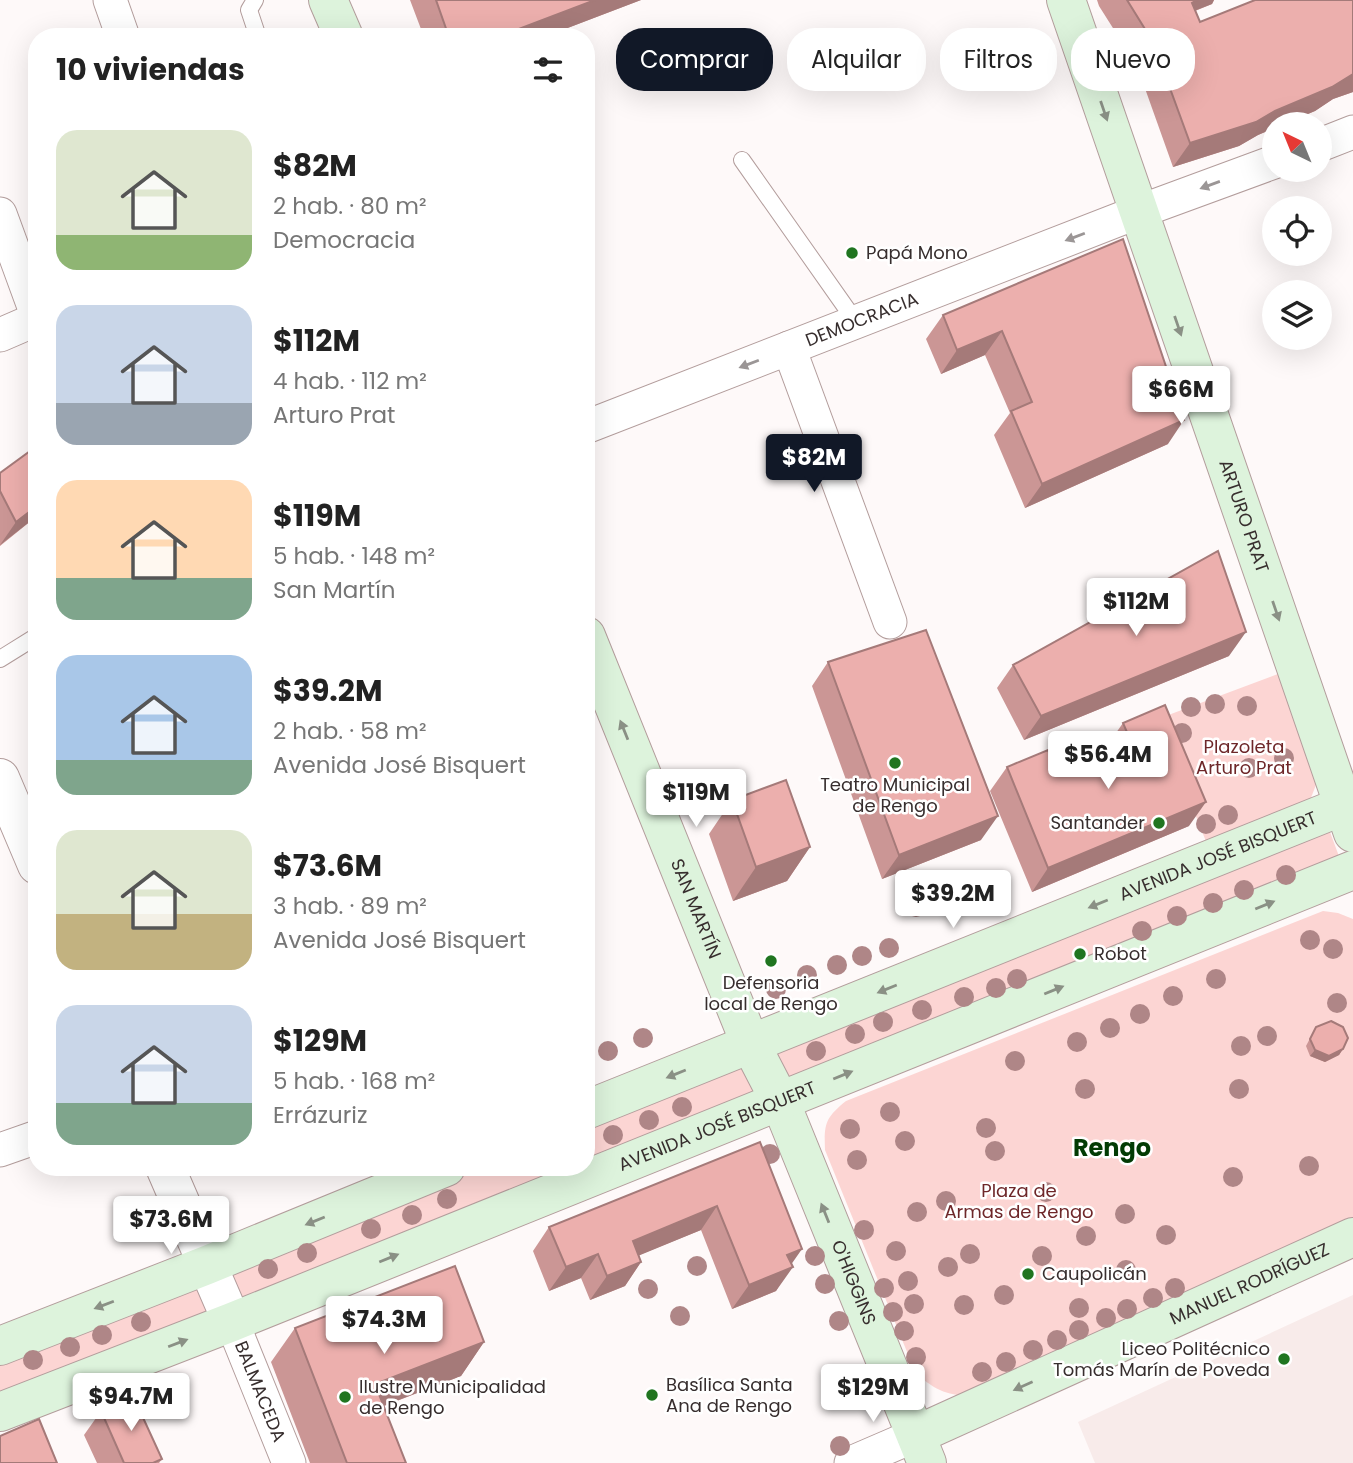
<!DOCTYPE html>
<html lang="es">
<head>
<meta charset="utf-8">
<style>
  :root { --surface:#fff; --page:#f6f6f6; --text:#222; --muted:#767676; --accent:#111827 }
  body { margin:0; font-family:Poppins,sans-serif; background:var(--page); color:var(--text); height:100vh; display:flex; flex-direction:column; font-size:26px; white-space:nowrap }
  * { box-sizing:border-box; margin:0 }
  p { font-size:23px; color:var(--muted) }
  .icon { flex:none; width:38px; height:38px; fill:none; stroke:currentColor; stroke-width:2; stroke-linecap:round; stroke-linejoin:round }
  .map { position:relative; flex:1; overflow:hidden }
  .drawer { position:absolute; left:28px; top:28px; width:567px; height:1148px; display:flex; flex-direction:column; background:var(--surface); border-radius:28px; box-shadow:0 7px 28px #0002 }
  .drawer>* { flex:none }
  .hud { position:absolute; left:616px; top:28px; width:632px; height:63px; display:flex; gap:14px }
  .needle { width:46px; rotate:317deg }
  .tools { position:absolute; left:1262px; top:112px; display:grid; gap:14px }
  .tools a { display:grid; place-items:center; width:70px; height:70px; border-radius:50%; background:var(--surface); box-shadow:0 7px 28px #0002; font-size:35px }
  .price { position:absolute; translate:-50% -60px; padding:0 16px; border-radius:7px; background:#fff; color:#222; font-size:23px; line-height:46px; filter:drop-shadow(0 2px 4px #0008) }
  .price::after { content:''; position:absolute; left:50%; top:42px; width:21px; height:16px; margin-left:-10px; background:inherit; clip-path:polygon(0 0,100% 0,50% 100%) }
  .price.on { background:var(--accent); color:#fff }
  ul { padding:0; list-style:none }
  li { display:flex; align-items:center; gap:21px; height:175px; padding:0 28px }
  li span { display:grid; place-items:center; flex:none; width:196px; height:140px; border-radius:21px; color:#555 }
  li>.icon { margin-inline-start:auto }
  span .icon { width:84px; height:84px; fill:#fffc; stroke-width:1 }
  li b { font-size:30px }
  h2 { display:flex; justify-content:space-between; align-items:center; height:84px; padding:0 28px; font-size:30px }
  .pill { padding:0 24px; border-radius:28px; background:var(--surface); box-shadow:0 7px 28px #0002; font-size:24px; line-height:63px }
  .pill.on { background:var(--accent); color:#fff }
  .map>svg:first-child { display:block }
</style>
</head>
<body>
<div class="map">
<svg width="1353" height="1463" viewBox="0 0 1353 1463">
  <rect width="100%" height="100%" fill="#fef9f9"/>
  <path fill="#f8ebea" d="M 1353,1295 L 1353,1463 L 1095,1463 L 1078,1422 Z"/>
  <path fill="#fcd5d3" d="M 1283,672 L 1321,772 L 1307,808 L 1209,849 L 1162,731 L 1163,717 Z
    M 1327,824 L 1343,867 L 0,1407 L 0,1356 L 470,1167 L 586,1167 L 586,1121 Z
    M 1323,911 L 1338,913 L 1353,919 L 1353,1224 L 975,1396 C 948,1396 937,1391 916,1374 L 825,1150 C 824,1124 825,1118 846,1101 Z"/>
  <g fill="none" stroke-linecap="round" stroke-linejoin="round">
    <g stroke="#b39d9c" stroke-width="18">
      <path id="service" d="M 255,0 L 249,10 L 258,37
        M 742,160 L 856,322
        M 0,659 L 37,636"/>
    </g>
    <g stroke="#b39d9c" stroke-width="35">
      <g id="minor">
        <path d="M 110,0 L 123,37"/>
        <path d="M 1320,145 L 1353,132"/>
        <path d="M 0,214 L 37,315"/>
        <path d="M 0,335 L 37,319"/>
        <path d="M 789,348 L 890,622"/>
        <path id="s1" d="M 586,427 L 1138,212 L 1274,162"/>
        <path d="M 0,1150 L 37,1137"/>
        <path id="s2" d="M 232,1322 L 289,1463"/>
        <path d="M 851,1463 L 916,1435"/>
      </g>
    </g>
    <g stroke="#b39d9c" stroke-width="40">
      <path id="tertiary" d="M 0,778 L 37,865
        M 165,1167 L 232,1322"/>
    </g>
    <g stroke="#b39d9c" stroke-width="40">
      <g id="secondary">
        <path d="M 328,0 L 344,37"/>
        <path id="s3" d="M 1066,0 L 1353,833"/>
        <path id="s4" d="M 586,636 L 750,1043 L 780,1101 L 927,1463"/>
        <path id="s5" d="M 586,1110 L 1343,806"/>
        <path d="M 0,1346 L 207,1265 L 446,1167"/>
        <path id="s6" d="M 0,1412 L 232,1322 L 1353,870"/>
        <path id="s7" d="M 916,1435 L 1353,1237"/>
      </g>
    </g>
    <use href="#service" stroke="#fff" stroke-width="16"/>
    <use href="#minor" stroke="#fff" stroke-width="33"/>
    <use href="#tertiary" stroke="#fff" stroke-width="38"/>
    <use href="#secondary" stroke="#ddf3dc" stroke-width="38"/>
  </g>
  <g fill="#af8687">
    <circle cx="1215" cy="704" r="10"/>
    <circle cx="1247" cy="706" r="10"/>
    <circle cx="1191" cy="707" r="10"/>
    <circle cx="1182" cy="733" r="10"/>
    <circle cx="1284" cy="758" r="10"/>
    <circle cx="1249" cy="768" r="10"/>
    <circle cx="1228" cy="815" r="10"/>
    <circle cx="1206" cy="824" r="10"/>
    <circle cx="1286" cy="875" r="10"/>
    <circle cx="1244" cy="890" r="10"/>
    <circle cx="940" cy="898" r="10"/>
    <circle cx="1213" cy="903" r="10"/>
    <circle cx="916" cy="907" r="10"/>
    <circle cx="1177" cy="916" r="10"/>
    <circle cx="1142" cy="931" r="10"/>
    <circle cx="1310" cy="940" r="10"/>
    <circle cx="889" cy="948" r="10"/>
    <circle cx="1333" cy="949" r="10"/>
    <circle cx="862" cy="956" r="10"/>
    <circle cx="837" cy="965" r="10"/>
    <circle cx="807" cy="975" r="10"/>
    <circle cx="1017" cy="979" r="10"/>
    <circle cx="1216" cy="979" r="10"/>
    <circle cx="996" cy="988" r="10"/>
    <circle cx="776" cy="989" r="10"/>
    <circle cx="1173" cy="996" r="10"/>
    <circle cx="964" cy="997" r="10"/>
    <circle cx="1337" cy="1003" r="10"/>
    <circle cx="922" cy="1010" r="10"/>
    <circle cx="1140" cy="1014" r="10"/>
    <circle cx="883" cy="1022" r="10"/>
    <circle cx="1110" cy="1028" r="10"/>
    <circle cx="855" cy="1034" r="10"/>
    <circle cx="1267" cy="1036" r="10"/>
    <circle cx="643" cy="1038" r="10"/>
    <circle cx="1077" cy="1042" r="10"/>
    <circle cx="1241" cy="1046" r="10"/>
    <circle cx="608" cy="1051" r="10"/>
    <circle cx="816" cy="1051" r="10"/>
    <circle cx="1015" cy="1061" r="10"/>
    <circle cx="1085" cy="1089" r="10"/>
    <circle cx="1239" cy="1089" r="10"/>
    <circle cx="682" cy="1107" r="10"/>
    <circle cx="890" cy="1112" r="10"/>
    <circle cx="649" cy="1120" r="10"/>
    <circle cx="986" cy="1128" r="10"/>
    <circle cx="850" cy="1129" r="10"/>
    <circle cx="613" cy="1135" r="10"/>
    <circle cx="905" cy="1141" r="10"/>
    <circle cx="995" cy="1151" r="10"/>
    <circle cx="770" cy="1154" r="10"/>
    <circle cx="857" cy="1160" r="10"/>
    <circle cx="1309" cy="1166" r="10"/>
    <circle cx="1233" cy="1177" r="10"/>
    <circle cx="1046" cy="1192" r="10"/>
    <circle cx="447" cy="1199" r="10"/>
    <circle cx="946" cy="1201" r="10"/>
    <circle cx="917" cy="1212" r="10"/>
    <circle cx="1125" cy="1214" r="10"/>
    <circle cx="412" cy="1215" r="10"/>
    <circle cx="371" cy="1229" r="10"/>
    <circle cx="864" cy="1230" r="10"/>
    <circle cx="1166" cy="1235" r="10"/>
    <circle cx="1086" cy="1236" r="10"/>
    <circle cx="896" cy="1251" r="10"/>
    <circle cx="307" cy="1253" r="10"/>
    <circle cx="970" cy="1254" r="10"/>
    <circle cx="815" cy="1256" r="10"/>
    <circle cx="1042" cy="1256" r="10"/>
    <circle cx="697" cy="1266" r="10"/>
    <circle cx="948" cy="1267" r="10"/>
    <circle cx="268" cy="1269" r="10"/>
    <circle cx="1126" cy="1270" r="10"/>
    <circle cx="908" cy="1281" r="10"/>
    <circle cx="825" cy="1284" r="10"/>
    <circle cx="884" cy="1288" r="10"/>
    <circle cx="1175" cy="1288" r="10"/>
    <circle cx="648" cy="1289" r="10"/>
    <circle cx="1004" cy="1295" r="10"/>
    <circle cx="1153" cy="1298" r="10"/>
    <circle cx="914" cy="1304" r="10"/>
    <circle cx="964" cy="1305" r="10"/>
    <circle cx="1079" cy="1308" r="10"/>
    <circle cx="1127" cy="1309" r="10"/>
    <circle cx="893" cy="1312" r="10"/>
    <circle cx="680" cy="1316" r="10"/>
    <circle cx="1106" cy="1318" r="10"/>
    <circle cx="839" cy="1321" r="10"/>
    <circle cx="141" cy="1322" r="10"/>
    <circle cx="1079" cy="1330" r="10"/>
    <circle cx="904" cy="1331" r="10"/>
    <circle cx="102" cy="1335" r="10"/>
    <circle cx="1057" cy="1340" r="10"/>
    <circle cx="70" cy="1347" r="10"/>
    <circle cx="1033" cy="1350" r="10"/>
    <circle cx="916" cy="1357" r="10"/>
    <circle cx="33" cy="1360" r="10"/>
    <circle cx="1006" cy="1362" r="10"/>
    <circle cx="982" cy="1372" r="10"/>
    <circle cx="866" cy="1400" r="10"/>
    <circle cx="840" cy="1446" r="10"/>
  </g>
  <path fill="#cb9695" d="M 410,0 L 641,0 L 544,37 L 424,37 Z
    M 1097,0 L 1214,0 L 1212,4 L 1195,11 L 1200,22 L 1353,0 L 1353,92 L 1333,99 L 1315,111 L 1284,124 L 1274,124 L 1274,128 L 1258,135 L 1239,146 L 1173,167 L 1137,66 L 1099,6 Z
    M 1123,239 L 1168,444 L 1025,508 L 994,435 L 1010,413 L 985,355 L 941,374 L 926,339 L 943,315 Z
    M 0,473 L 37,516 L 0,546 Z
    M 1229,656 L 1024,740 L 997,688 L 1013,665 Z
    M 828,662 L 981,840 L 882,879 L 812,686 Z
    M 1123,723 L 1189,826 L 1032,892 L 990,791 L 1007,767 L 1059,775 L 1110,754 L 1106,747 Z
    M 732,800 L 810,847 L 787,881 L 733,901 L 709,834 Z
    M 1316,1027 L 1343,1049 L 1339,1055 L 1325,1062 L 1310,1056 L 1306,1046 Z
    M 760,1142 L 791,1264 L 776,1291 L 732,1309 L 701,1230 L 639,1255 L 641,1262 L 625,1286 L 590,1300 L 581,1278 L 549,1291 L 533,1251 L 549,1227 Z
    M 295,1328 L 484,1342 L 461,1376 L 384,1406 L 406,1463 L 310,1463 L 271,1362 Z
    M 101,1411 L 162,1459 L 159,1463 L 97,1463 L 84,1435 Z"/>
  <path fill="#a57a79" d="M 595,0 L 641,0 L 544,37 L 498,37 Z
    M 1196,0 L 1214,0 L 1212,4 L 1194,11 L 1192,3 Z
    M 1353,74 L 1353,92 L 1333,99 L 1315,111 L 1284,124 L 1274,124 L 1274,128 L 1258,135 L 1239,146 L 1173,167 L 1190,143 L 1275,111 Z
    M 1002,331 L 985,355 L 941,374 L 957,350 Z
    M 1184,420 L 1168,444 L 1025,508 L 1042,484 Z
    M 37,506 L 37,516 L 0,545 L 16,522 Z
    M 1246,632 L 1229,656 L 1024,740 L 1041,716 Z
    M 1206,802 L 1189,826 L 1032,892 L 1048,868 Z
    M 998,816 L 981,840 L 882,879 L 899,855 Z
    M 810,847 L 787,881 L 733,901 L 756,867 Z
    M 1343,1049 L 1339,1055 L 1325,1062 L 1310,1056 L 1315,1050 Z
    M 717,1206 L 701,1230 L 616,1265 L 633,1241 Z
    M 802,1249 L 788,1269 L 793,1267 L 776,1291 L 732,1309 L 749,1285 L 787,1255 Z
    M 598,1254 L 581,1278 L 549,1291 L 566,1267 Z
    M 641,1262 L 625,1286 L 590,1300 L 607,1276 Z
    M 484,1342 L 461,1376 L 352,1418 L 375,1384 Z"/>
  <path fill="#ecafad" stroke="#a57a79" stroke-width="2" d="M 436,0 L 595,0 L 498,37 L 449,37 Z
    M 1127,0 L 1197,0 L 1192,3 L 1200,22 L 1255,0 L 1353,0 L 1353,74 L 1332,87 L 1275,111 L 1256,122 L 1190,143 L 1153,42 Z
    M 1123,239 L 1184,420 L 1042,484 L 1011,411 L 1032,402 L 1002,331 L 957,350 L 943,315 Z
    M 37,446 L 37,506 L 16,522 L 0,491 L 0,473 Z
    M 1218,551 L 1246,632 L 1041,716 L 1013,665 Z
    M 926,630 L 998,816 L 899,855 L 828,662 Z
    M 1165,705 L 1206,802 L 1048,868 L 1007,767 L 1048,750 L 1059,775 L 1132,744 L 1123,723 Z
    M 786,780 L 810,847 L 756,867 L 732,800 Z
    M 1331,1021 L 1343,1027 L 1348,1038 L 1343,1049 L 1329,1056 L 1315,1050 L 1310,1039 L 1316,1027 Z
    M 760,1142 L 802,1249 L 787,1255 L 793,1267 L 749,1285 L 717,1206 L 633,1241 L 641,1262 L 607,1276 L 598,1254 L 566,1267 L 549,1227 Z
    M 455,1266 L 484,1342 L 375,1384 L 406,1463 L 347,1463 L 295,1328 Z
    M 134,1398 L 162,1459 L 153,1463 L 124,1463 L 101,1411 Z
    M 39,1419 L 57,1463 L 0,1463 L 0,1436 Z"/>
  <defs><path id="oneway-solid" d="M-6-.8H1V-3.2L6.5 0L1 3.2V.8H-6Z" transform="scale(1.75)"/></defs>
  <g fill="#8a9085">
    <use href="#oneway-solid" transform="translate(1104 111) rotate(71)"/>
    <use href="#oneway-solid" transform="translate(1178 326) rotate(71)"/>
    <use href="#oneway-solid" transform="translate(1276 611) rotate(71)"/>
    <use href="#oneway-solid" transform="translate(624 730) rotate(-112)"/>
    <use href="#oneway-solid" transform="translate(1098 904) rotate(158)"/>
    <use href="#oneway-solid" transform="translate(1265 905) rotate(-22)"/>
    <use href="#oneway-solid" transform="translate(887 989) rotate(158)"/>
    <use href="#oneway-solid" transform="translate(1054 990) rotate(-22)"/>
    <use href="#oneway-solid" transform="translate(676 1074) rotate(158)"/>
    <use href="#oneway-solid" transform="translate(843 1075) rotate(-22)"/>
    <use href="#oneway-solid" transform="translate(825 1213) rotate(-112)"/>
    <use href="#oneway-solid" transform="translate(315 1221) rotate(158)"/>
    <use href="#oneway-solid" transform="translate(389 1258) rotate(-22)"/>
    <use href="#oneway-solid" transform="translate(104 1305) rotate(159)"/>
    <use href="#oneway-solid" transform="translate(178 1343) rotate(-21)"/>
    <use href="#oneway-solid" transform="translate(1023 1386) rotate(156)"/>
  </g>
  <g fill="#9b9696">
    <use href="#oneway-solid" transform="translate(1210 185) rotate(160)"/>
    <use href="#oneway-solid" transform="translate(1075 237) rotate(159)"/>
    <use href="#oneway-solid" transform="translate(749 364) rotate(159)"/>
  </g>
  <g fill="#207520" stroke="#fff" stroke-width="2.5">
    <circle cx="852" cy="253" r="7"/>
    <circle cx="895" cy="763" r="7"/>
    <circle cx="1159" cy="823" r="7"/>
    <circle cx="1080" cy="954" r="7"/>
    <circle cx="771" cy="961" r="7"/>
    <circle cx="1028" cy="1274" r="7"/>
    <circle cx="1284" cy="1359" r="7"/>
    <circle cx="652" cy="1395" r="7"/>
    <circle cx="345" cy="1397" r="7"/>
  </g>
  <g text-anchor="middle" stroke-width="5" stroke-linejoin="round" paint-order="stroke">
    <g font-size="18" fill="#372e2e" stroke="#fff" text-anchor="start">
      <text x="866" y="259">Papá Mono</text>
      <text x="895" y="791" text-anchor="middle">Teatro Municipal<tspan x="895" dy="21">de Rengo</tspan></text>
      <text x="1145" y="829" text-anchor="end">Santander</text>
      <text x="1094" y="960">Robot</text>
      <text x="771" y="989" text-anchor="middle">Defensoria<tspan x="771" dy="21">local de Rengo</tspan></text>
      <text x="1042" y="1280">Caupolicán</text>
      <text x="1270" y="1355" text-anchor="end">Liceo Politécnico<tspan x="1270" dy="21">Tomás Marín de Poveda</tspan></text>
      <text x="666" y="1391">Basílica Santa<tspan x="666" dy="21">Ana de Rengo</tspan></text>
      <text x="359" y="1393">Ilustre Municipalidad<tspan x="359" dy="21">de Rengo</tspan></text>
    </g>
    <g font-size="18" fill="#372e2e" stroke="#fff">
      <text dy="6" stroke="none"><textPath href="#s1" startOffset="296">DEMOCRACIA</textPath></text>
      <text dy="6" stroke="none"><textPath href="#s3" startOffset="546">ARTURO PRAT</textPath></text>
      <text dy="6" stroke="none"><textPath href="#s5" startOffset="681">AVENIDA JOSÉ BISQUERT</textPath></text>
      <text dy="6" stroke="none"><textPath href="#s4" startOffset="294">SAN MARTÍN</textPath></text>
      <text dy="6" stroke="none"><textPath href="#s6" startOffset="772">AVENIDA JOSÉ BISQUERT</textPath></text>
      <text dy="6" stroke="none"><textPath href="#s4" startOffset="700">O'HIGGINS</textPath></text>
      <text dy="6" stroke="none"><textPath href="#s7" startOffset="366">MANUEL RODRÍGUEZ</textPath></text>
      <text dy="6" stroke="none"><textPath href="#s2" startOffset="75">BALMACEDA</textPath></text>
    </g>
    <g font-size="18" fill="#6e2729" stroke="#fff">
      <text x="1244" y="753">Plazoleta<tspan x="1244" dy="21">Arturo Prat</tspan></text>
      <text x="1019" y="1197">Plaza de<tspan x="1019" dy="21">Armas de Rengo</tspan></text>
    </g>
    <g font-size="24" font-weight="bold" fill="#023b04" stroke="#fff">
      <text x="1112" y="1156">Rengo</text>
    </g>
  </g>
</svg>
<div class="tools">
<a><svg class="needle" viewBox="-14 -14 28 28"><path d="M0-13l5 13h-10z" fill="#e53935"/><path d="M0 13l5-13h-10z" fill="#767676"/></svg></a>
<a><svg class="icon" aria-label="locate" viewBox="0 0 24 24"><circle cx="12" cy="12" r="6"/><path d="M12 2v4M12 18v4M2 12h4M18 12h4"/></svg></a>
<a><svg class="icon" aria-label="layers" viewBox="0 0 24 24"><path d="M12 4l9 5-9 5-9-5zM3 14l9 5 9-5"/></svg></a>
</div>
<b class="price" style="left:1181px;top:426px">$66M</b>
<b class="price on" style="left:814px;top:494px">$82M</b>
<b class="price" style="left:1136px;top:638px">$112M</b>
<b class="price" style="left:1108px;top:791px">$56.4M</b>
<b class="price" style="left:696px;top:829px">$119M</b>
<b class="price" style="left:953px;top:930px">$39.2M</b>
<b class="price" style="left:171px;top:1256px">$73.6M</b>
<b class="price" style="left:384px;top:1356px">$74.3M</b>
<b class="price" style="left:873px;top:1424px">$129M</b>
<b class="price" style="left:131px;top:1433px">$94.7M</b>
<div class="hud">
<a class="pill on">Comprar</a>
<a class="pill">Alquilar</a>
<a class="pill">Filtros</a>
<a class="pill">Nuevo</a>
</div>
<section class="drawer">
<h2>10 viviendas<svg class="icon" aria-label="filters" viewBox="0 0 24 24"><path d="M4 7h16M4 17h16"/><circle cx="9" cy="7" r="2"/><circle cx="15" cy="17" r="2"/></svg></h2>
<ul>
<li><span style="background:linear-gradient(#dfe7d0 75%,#8fb573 0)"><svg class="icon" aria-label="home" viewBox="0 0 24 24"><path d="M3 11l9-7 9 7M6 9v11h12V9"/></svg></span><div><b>$82M</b><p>2 hab. · 80 m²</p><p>Democracia</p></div></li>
<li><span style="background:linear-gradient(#c9d6e8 70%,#9aa5b1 0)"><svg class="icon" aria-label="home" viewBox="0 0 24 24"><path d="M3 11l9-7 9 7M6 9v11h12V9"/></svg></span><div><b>$112M</b><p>4 hab. · 112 m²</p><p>Arturo Prat</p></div></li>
<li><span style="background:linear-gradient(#ffd9b3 70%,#7fa58c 0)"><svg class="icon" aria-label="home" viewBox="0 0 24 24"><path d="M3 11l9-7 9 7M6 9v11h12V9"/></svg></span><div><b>$119M</b><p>5 hab. · 148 m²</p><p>San Martín</p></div></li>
<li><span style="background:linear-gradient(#a9c7e8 75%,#7fa58c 0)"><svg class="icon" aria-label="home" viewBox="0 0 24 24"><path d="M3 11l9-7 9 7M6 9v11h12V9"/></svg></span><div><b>$39.2M</b><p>2 hab. · 58 m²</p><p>Avenida José Bisquert</p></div></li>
<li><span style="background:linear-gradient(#dfe7d0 60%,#c2b280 0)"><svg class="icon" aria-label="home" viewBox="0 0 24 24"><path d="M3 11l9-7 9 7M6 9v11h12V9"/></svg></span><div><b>$73.6M</b><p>3 hab. · 89 m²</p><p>Avenida José Bisquert</p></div></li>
<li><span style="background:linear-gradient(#c9d6e8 70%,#7fa58c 0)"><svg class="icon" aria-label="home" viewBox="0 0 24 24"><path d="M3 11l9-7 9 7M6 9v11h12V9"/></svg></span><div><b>$129M</b><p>5 hab. · 168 m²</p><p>Errázuriz</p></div></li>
</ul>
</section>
</div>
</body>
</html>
